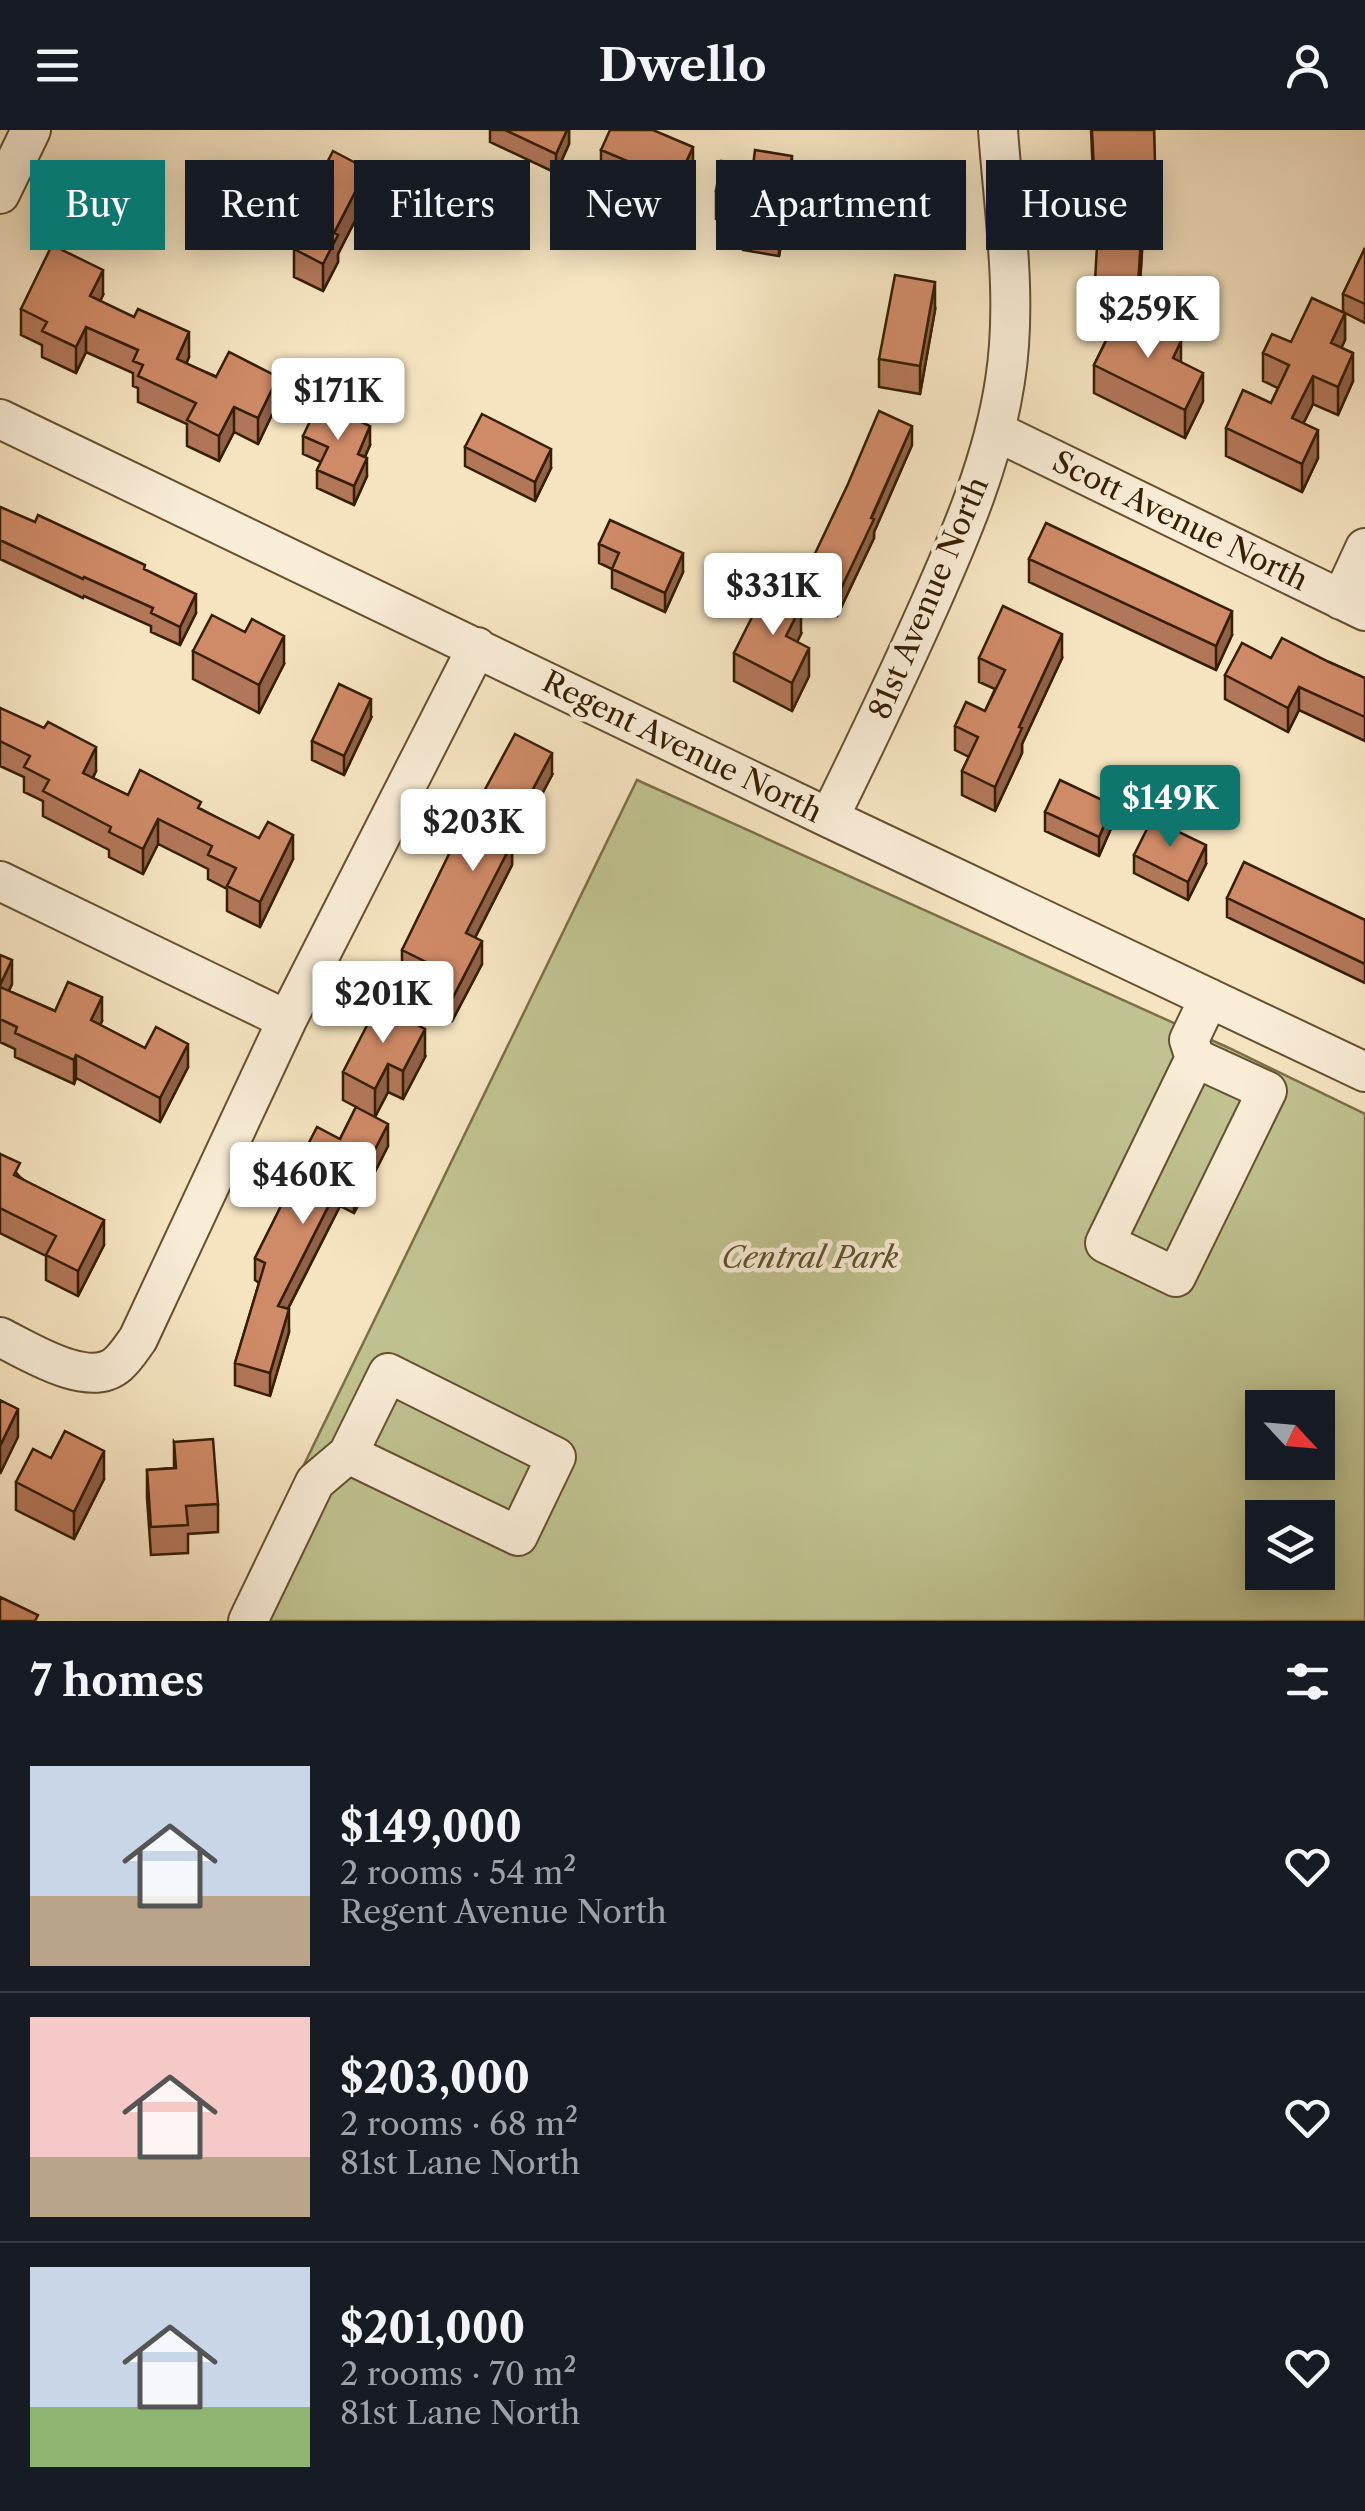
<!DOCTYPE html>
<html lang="en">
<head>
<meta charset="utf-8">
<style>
  :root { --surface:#171b24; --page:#20242c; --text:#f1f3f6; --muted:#9ea1a6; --line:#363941; --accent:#0f766e }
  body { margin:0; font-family:"Libre Caslon Text",serif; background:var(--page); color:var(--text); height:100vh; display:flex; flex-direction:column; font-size:38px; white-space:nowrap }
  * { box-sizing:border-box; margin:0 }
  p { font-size:32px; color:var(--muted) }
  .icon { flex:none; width:55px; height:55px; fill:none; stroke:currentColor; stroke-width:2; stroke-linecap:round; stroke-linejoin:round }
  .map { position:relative; height:1491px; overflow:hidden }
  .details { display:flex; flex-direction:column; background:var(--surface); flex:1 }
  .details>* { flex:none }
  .hud { position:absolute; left:30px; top:30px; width:1305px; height:90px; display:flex; gap:20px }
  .needle { width:65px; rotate:116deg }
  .controls { position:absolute; left:1245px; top:1260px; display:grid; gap:20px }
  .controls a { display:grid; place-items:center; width:90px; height:90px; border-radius:0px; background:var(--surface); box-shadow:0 5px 25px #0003; font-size:50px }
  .price { position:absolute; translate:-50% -85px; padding:0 22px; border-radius:10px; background:#fff; color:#222; font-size:32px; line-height:65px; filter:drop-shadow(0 2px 5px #0008) }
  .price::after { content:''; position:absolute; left:50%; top:60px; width:30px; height:22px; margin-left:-15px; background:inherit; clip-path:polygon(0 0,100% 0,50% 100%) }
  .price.current { background:var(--accent); color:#fff }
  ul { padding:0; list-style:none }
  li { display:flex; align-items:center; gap:30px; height:250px; padding:0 30px }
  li+li { border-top:2px solid var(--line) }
  li span { display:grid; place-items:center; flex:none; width:280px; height:200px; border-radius:0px; color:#555 }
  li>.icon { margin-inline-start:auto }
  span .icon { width:120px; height:120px; fill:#fffc; stroke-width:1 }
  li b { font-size:42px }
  h2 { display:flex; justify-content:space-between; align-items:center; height:120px; padding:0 30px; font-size:42px }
  .chip { padding:0 35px; border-radius:0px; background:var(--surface); box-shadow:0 5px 25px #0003; font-size:35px; line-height:90px }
  .chip.current { background:var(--accent); color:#fff }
  header { display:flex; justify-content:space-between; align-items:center; height:130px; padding:0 30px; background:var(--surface); font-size:45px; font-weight:800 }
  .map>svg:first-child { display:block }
</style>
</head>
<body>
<header><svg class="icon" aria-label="menu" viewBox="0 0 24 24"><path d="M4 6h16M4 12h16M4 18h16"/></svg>Dwello<svg class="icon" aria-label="person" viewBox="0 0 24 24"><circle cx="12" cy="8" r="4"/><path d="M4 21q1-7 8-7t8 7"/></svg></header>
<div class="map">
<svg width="1365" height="1491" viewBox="0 0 1365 1491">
  <rect width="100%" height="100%" fill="#f6e4c1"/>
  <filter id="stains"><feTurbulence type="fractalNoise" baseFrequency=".002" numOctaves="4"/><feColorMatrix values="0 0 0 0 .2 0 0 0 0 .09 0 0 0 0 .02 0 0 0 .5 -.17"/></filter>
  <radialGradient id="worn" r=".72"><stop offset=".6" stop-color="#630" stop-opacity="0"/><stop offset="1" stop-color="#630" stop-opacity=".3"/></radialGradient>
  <path fill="#c0c390" stroke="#7b7048" stroke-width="2.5" fill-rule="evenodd" d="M 637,650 L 1229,918 L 1365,984 L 1365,1491 L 228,1491 ZM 1262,1278 L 1318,1278 L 1318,1332 L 1262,1332 ZM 1262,1388 L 1318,1388 L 1318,1442 L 1262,1442 Z"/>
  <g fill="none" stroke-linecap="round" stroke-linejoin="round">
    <g stroke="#665030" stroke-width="42">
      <path id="minor" d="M 0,64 L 31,0
        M 0,289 L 829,688 L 1365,942
        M 995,301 L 1365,481
        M 1341,470 L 1365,418
        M 829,688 C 864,617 898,546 930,474 C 962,402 993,330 1005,251 C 1018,169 1004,82 998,0
        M 0,751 L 287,890
        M 1195,928 L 1267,961 L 1176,1147 L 1105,1113 L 1195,928 L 1189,910 L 1209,868
        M 0,1207 C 29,1221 89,1260 118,1234 C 126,1227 132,1217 138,1209 L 287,890 L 477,517
        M 248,1491 L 315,1352 L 348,1324 L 388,1243 L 556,1327 L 518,1406 L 348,1324"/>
    </g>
    <use href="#minor" stroke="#f9edd7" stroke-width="38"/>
  </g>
  <path fill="#b27759" stroke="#361e00" stroke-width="2.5" d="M 490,0 L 569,0 L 569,14 L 556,43 L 490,12 Z
    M 1091,0 L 1154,0 L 1155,61 L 1150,61 L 1150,88 L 1144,88 L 1138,189 L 1181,232 L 1203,271 L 1185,308 L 1094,263 L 1094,235 L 1112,198 L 1094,196 L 1099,90 L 1095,90 Z
    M 601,20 L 693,36 L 677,71 L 601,39 Z
    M 935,41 L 934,100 L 848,97 L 848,78 Z
    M 792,54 L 779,126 L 743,120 L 743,94 L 716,89 L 716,61 Z
    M 367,67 L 338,124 L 338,132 L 323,161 L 294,147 L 294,119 L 304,100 L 304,78 Z
    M 1365,118 L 1365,193 L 1345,183 L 1345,210 L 1341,218 L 1353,251 L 1338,285 L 1313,274 L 1303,294 L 1318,328 L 1302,362 L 1226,326 L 1226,298 L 1271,273 L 1278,258 L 1263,251 L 1263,223 L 1291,212 L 1343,182 L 1343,164 Z
    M 103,165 L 100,171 L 189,227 L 186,234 L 278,272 L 258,314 L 234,302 L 219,331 L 187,316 L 187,294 L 138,272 L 138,258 L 133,256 L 133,243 L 86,222 L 76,243 L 42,227 L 42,215 L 21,205 L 21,179 Z
    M 935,180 L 920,264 L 879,257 L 879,229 Z
    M 303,306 L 370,315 L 365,327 L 367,346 L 354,375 L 317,358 L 317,340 L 321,332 L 303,324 Z
    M 912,315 L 874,402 L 874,408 L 837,486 L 802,470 L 802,451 Z
    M 465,317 L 551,338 L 535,371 L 465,336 Z
    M 0,377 L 145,440 L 196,483 L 180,515 L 151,502 L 151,496 L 84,466 L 83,468 L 0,429 Z
    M 599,414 L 683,442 L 665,482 L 612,458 L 612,439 L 599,433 Z
    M 1029,429 L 1232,505 L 1216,540 L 1029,452 Z
    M 801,504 L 797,512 L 809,546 L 792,581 L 734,551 L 734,523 Z
    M 193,521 L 284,534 L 259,583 L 193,549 Z
    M 979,528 L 1062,528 L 1022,614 L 1022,623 L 995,681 L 962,665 L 962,641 L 969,627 L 955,620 L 955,596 L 985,581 L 995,559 L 979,552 Z
    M 1271,528 L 1329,532 L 1365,548 L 1365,611 L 1299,580 L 1288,602 L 1225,569 L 1225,545 Z
    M 0,578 L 96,641 L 93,648 L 128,665 L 201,679 L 293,729 L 260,797 L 227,781 L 227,759 L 208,749 L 208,739 L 158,714 L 143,744 L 109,727 L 109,720 L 43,686 L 43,671 L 24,662 L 24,647 L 0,636 Z
    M 371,588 L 344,645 L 312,630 L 312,611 Z
    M 552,645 L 512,721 L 512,735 L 475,808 L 482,834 L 452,891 L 416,872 L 416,850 L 402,842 L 402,820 L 467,726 L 485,689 L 482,687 L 482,665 Z
    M 1045,682 L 1113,694 L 1099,726 L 1045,701 Z
    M 1134,725 L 1206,734 L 1188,770 L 1134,743 Z
    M 1227,768 L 1365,790 L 1365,853 L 1227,787 Z
    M 0,825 L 12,854 L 9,861 L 55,881 L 102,891 L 100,895 L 145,918 L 188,937 L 160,992 L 76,948 L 74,954 L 15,927 L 15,919 L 0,912 Z
    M 425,927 L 403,969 L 388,962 L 375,987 L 388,1016 L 354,1083 L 340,1076 L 288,1179 L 289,1202 L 270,1266 L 235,1255 L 235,1233 L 259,1153 L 255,1150 L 255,1128 L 299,1041 L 299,1032 L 340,1009 L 356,977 L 343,970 L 343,942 Z
    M 0,1024 L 20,1047 L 104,1115 L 78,1166 L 46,1150 L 46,1126 L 0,1103 Z
    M 174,1312 L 218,1374 L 218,1402 L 188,1404 L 188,1423 L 151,1425 L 147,1368 L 147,1340 L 174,1338 Z
    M 51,1328 L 104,1349 L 74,1409 L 16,1380 L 16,1352 Z"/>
  <path fill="#916148" stroke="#361e00" stroke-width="2.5" d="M 567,0 L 569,0 L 569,14 L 556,43 L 556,24 Z
    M 693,17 L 693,36 L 677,71 L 677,52 Z
    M 792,26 L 792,54 L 779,126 L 779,98 Z
    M 367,39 L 367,67 L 338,124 L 338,132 L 323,161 L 323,134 L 334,103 Z
    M 1144,60 L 1144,88 L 1137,199 L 1137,171 Z
    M 103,140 L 103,165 L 90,192 L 90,166 Z
    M 935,152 L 935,180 L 920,264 L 920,236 Z
    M 1345,183 L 1345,210 L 1331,241 L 1331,213 Z
    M 86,197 L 86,222 L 76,243 L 76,217 Z
    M 189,202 L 189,227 L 177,255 L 177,229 Z
    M 1181,211 L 1181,239 L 1173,228 Z
    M 1353,223 L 1353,251 L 1338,285 L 1338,257 Z
    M 1203,243 L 1203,271 L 1185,308 L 1185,280 Z
    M 1313,246 L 1313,274 L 1292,316 L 1292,288 Z
    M 278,247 L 278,272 L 258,314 L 258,288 Z
    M 234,277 L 234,302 L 219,331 L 219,306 Z
    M 370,296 L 370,315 L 358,342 L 358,324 Z
    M 912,296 L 912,315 L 874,402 L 874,408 L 837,486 L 837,467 Z
    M 1318,300 L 1318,328 L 1302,362 L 1302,334 Z
    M 551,319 L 551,338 L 535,371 L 535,352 Z
    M 367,328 L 367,346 L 354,375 L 354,356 Z
    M 683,423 L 683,442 L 665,482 L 665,463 Z
    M 196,464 L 196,483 L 180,515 L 180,497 Z
    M 801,476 L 801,504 L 786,534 L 786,506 Z
    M 1232,481 L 1232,505 L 1216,540 L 1216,516 Z
    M 1062,504 L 1062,528 L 1022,614 L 1022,623 L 995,681 L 995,657 L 1019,597 Z
    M 284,506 L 284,534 L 259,583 L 259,555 Z
    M 809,518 L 809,546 L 792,581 L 792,553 Z
    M 1299,557 L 1299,580 L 1288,602 L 1288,578 Z
    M 371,569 L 371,588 L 344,645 L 344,626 Z
    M 96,617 L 96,641 L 83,667 L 83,643 Z
    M 552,623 L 552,645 L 512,721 L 512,735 L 466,825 L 466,803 L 506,710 Z
    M 1113,675 L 1113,694 L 1099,726 L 1099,707 Z
    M 158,689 L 158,714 L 143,744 L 143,719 Z
    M 293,705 L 293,729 L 260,797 L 260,772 Z
    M 1206,715 L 1206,734 L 1188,770 L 1188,752 Z
    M 482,811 L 482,834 L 452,891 L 452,869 Z
    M 12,830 L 12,854 L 0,878 L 0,855 Z
    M 102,867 L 102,891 L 91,914 L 91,890 Z
    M 425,899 L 425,927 L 403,969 L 403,941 Z
    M 188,914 L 188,937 L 160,992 L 160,968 Z
    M 76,925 L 76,948 L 74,954 L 74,930 Z
    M 388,934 L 388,962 L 375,987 L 375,959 Z
    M 388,994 L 388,1016 L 354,1083 L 354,1060 Z
    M 340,1053 L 340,1076 L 278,1198 L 278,1176 Z
    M 104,1090 L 104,1115 L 78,1166 L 78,1141 Z
    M 289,1179 L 289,1202 L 270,1266 L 270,1243 Z
    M 18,1279 L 18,1307 L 0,1344 L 0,1316 Z
    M 104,1321 L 104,1349 L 74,1409 L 74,1382 Z"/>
  <path fill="#cf8a67" stroke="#361e00" stroke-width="2.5" d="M 505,0 L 567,0 L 556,24 Z
    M 610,0 L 653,0 L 693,17 L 677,52 L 601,20 Z
    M 1092,0 L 1154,0 L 1155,33 L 1148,33 L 1150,60 L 1144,60 L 1137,171 L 1094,169 L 1100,62 L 1095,62 Z
    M 755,20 L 792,26 L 779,98 L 743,92 L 748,67 L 716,61 L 721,31 L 753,36 Z
    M 333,21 L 367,39 L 334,103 L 338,105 L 323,134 L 294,119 L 313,83 L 304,78 Z
    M 850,38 L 935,41 L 934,81 L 848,78 Z
    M 52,115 L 103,140 L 90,166 L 134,187 L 138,179 L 189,202 L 177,229 L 216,247 L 229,222 L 278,247 L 258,288 L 234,277 L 219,306 L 187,290 L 196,273 L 138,246 L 143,235 L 133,231 L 138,220 L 86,197 L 76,217 L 42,201 L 47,192 L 21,179 Z
    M 1365,118 L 1365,174 L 1343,164 Z
    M 895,145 L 935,152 L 920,236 L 879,229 Z
    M 1312,168 L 1345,183 L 1331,213 L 1353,223 L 1338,257 L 1313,246 L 1292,288 L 1318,300 L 1302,334 L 1226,298 L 1243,260 L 1271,273 L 1289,235 L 1263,223 L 1272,204 L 1291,212 Z
    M 1121,181 L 1181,211 L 1173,228 L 1203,243 L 1185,280 L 1094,235 Z
    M 319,272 L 370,296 L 358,324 L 367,328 L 354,356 L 317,340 L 328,317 L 303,306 Z
    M 879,281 L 912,296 L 871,388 L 874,389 L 837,467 L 802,451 L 848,354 Z
    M 482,284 L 551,319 L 535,352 L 465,317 Z
    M 0,377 L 35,392 L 38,385 L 145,435 L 144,439 L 196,464 L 180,497 L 151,483 L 153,478 L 84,447 L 83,449 L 0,410 Z
    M 610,390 L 683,423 L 665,463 L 612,439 L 619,423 L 599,414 Z
    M 1046,393 L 1232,481 L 1216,516 L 1029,429 Z
    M 766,459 L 801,476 L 786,506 L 809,518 L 792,553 L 734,523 Z
    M 1003,476 L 1062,504 L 1019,597 L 1022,598 L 995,657 L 962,641 L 978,607 L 955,596 L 966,572 L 985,581 L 1005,540 L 979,528 Z
    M 212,485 L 245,502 L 252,489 L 284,506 L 259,555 L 193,521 Z
    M 1282,508 L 1329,532 L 1365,548 L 1365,587 L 1299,557 L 1288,578 L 1225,545 L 1242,513 L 1271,528 Z
    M 339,554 L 371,569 L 344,626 L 312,611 Z
    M 0,578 L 44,598 L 48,592 L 96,617 L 83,643 L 128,665 L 140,640 L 201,672 L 198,678 L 259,708 L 268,692 L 293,705 L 260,772 L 227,756 L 236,738 L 208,725 L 212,716 L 158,689 L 143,719 L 109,702 L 111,697 L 43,661 L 49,650 L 24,637 L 30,626 L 0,611 Z
    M 515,604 L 552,623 L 506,710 L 512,713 L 466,803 L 482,811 L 452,869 L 416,850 L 426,832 L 402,820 L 452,718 L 467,726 L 494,671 L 482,665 Z
    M 1060,650 L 1113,675 L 1099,707 L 1045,682 Z
    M 1152,689 L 1206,715 L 1188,752 L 1134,725 Z
    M 1244,732 L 1365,790 L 1365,834 L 1227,768 Z
    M 0,825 L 12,830 L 0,855 Z
    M 68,852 L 102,867 L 91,890 L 145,918 L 156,897 L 188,914 L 160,968 L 76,925 L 74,930 L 15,903 L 17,897 L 0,889 L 0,857 L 55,881 Z
    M 378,874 L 425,899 L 403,941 L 388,934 L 375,959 L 343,942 Z
    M 356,977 L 388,994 L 354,1060 L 340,1053 L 278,1176 L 289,1179 L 270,1243 L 235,1233 L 265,1133 L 255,1128 L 302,1034 L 299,1032 L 317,997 L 340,1009 Z
    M 0,1024 L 20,1033 L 14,1045 L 104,1090 L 78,1141 L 46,1125 L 56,1106 L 0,1078 Z
    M 0,1270 L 18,1279 L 0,1316 Z
    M 65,1301 L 104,1321 L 74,1382 L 16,1352 L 33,1319 L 51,1328 Z
    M 213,1309 L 218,1374 L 186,1376 L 188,1395 L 151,1397 L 147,1340 L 176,1338 L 174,1312 Z
    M 0,1467 L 38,1485 L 35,1491 L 0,1491 Z"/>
  <g text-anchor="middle" stroke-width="9" stroke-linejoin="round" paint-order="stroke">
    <g font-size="30" fill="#361e00" stroke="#f9edd7">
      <text transform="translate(1180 391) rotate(26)" y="10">Scott Avenue North</text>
      <text transform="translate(929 468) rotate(-67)" y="10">81st Avenue North</text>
      <text transform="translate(682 617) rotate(26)" y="10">Regent Avenue North</text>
    </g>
    <g font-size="30" font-style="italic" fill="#5f502b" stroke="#f9edd7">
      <text x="810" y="1138">Central Park</text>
    </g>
  </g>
  <rect width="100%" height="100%" filter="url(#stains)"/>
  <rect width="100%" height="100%" fill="url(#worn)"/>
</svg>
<div class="controls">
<a><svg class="needle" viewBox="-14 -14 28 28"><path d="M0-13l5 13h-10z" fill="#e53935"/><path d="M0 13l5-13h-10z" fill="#9ea1a6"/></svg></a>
<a><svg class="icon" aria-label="layers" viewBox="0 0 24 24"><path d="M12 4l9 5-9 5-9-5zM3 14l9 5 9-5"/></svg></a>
</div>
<b class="price" style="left:1148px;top:231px">$259K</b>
<b class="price" style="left:338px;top:313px">$171K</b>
<b class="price" style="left:773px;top:508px">$331K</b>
<b class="price current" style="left:1170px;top:720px">$149K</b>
<b class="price" style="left:473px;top:744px">$203K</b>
<b class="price" style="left:383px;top:916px">$201K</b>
<b class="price" style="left:303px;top:1097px">$460K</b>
<div class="hud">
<a class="chip current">Buy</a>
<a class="chip">Rent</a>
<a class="chip">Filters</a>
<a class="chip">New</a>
<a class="chip">Apartment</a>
<a class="chip">House</a>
</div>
</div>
<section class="details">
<h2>7 homes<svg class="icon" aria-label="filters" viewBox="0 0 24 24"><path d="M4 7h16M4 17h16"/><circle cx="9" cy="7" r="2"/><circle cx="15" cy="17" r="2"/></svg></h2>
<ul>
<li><span style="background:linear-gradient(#c9d6e8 65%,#b9a48a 0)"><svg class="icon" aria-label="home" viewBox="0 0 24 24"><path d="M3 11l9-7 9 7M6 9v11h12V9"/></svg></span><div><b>$149,000</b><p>2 rooms · 54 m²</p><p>Regent Avenue North</p></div><svg class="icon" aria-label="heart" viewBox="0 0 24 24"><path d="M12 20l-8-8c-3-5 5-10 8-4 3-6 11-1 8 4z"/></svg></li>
<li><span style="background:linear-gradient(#f6c9c9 70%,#b9a48a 0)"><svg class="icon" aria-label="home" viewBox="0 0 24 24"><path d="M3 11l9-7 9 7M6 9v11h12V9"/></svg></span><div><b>$203,000</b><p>2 rooms · 68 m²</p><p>81st Lane North</p></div><svg class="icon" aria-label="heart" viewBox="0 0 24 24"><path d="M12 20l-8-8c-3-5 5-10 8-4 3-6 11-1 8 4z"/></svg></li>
<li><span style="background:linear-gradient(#c9d6e8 70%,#8fb573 0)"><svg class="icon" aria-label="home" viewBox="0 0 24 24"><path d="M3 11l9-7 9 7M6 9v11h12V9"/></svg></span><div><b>$201,000</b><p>2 rooms · 70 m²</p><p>81st Lane North</p></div><svg class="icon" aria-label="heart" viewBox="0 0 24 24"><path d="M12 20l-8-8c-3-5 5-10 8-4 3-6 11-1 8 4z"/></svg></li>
</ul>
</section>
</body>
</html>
